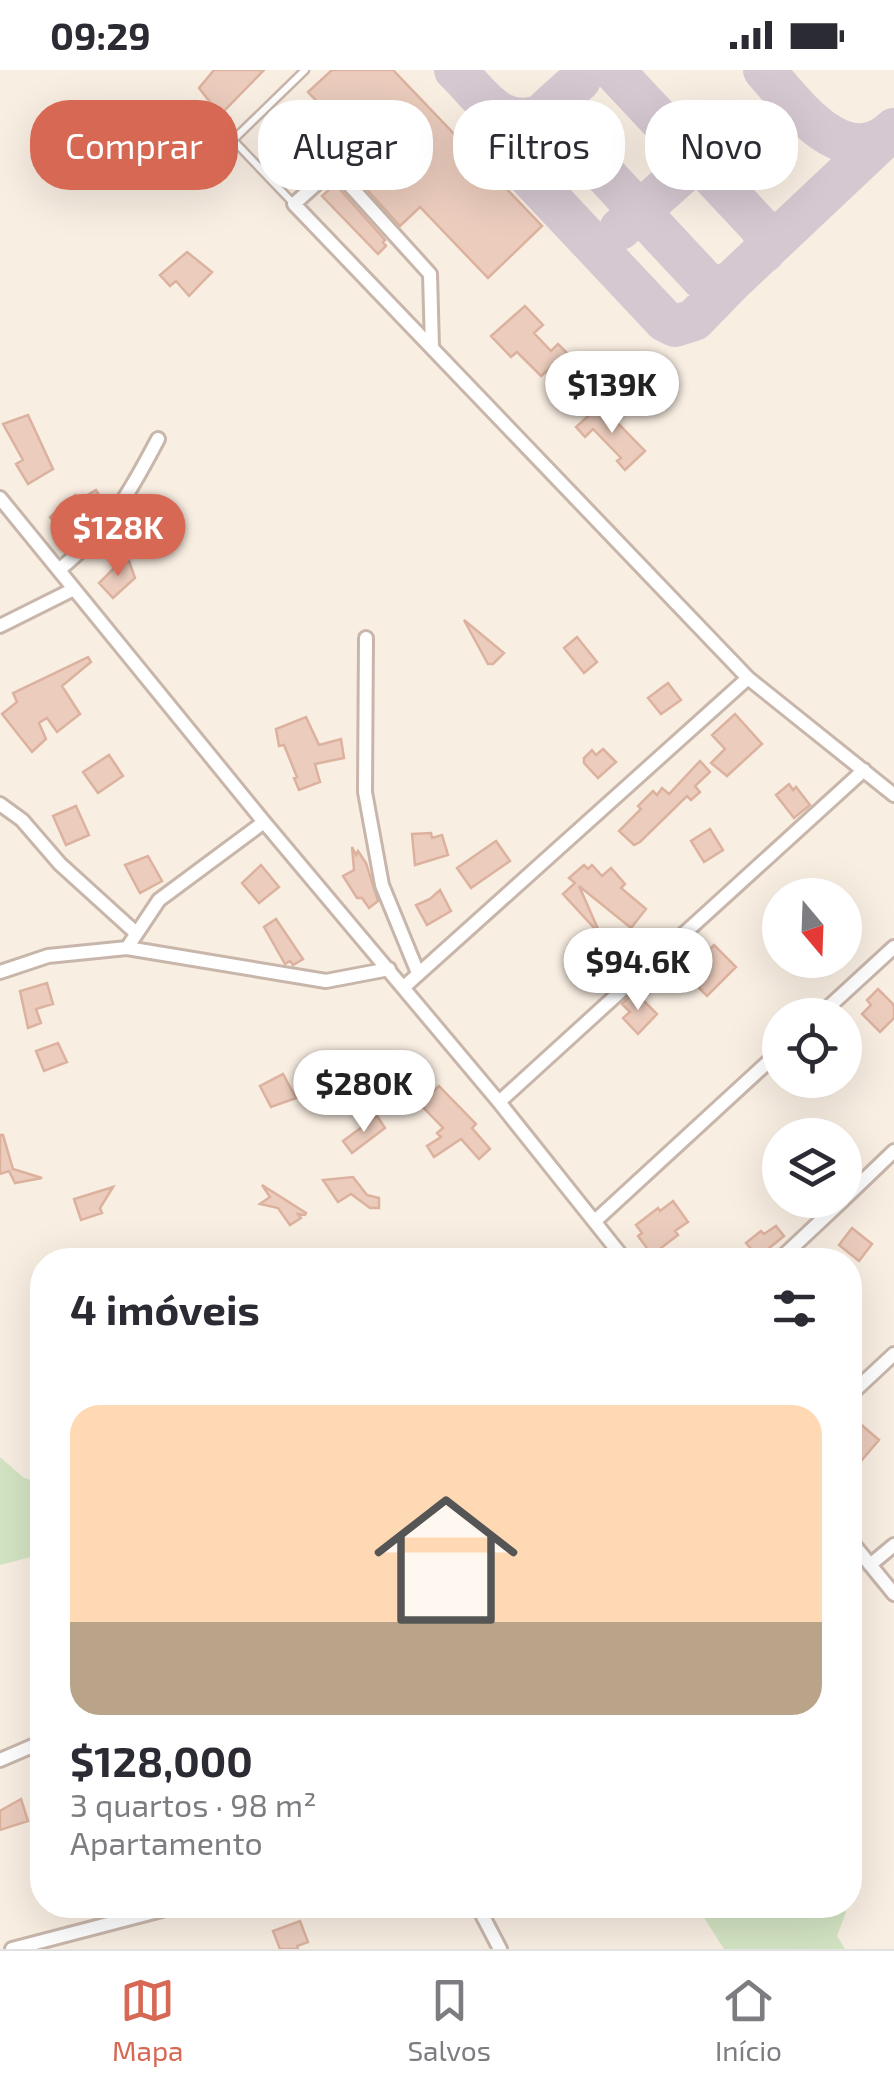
<!DOCTYPE html>
<html lang="pt">
<head>
<meta charset="utf-8">
<style>
  :root { --surface:#fff; --page:#f2f2f3; --text:#2b2b33; --muted:#7c7c81; --line:#e1e1e2; --accent:#d66854 }
  body { margin:0; font-family:"Exo 2",sans-serif; background:var(--page); color:var(--text); height:100vh; display:flex; flex-direction:column; font-size:38px; white-space:nowrap }
  * { box-sizing:border-box; margin:0 }
  p { font-size:32px; color:var(--muted) }
  .icon { flex:none; width:55px; height:55px; fill:none; stroke:currentColor; stroke-width:2; stroke-linecap:round; stroke-linejoin:round }
  .map { position:relative; flex:1; overflow:hidden }
  .drawer { position:absolute; left:30px; top:1178px; width:832px; height:670px; display:flex; flex-direction:column; background:var(--surface); border-radius:40px; box-shadow:0 10px 40px #0002 }
  .drawer>* { flex:none }
  .hud { position:absolute; left:30px; top:30px; width:835px; height:90px; display:flex; gap:20px }
  .needle { width:65px; rotate:161deg }
  .tools { position:absolute; left:762px; top:808px; display:grid; gap:20px }
  .tools a { display:grid; place-items:center; width:100px; height:100px; border-radius:50%; background:var(--surface); box-shadow:0 10px 40px #0002; font-size:50px }
  .price { position:absolute; translate:-50% -85px; padding:0 22px; border-radius:35px; background:#fff; color:#222; font-size:32px; line-height:65px; filter:drop-shadow(0 2px 5px #0008) }
  .price::after { content:''; position:absolute; left:50%; top:60px; width:30px; height:22px; margin-left:-15px; background:inherit; clip-path:polygon(0 0,100% 0,50% 100%) }
  .price.on { background:var(--accent); color:#fff }
  ul { padding:0; list-style:none }
  li { display:grid; align-content:center; gap:20px; height:530px; padding:0 40px }
  li+li { border-top:2px solid var(--line) }
  li span { display:grid; place-items:center; height:310px; border-radius:30px; color:#555 }
  li>.icon { margin-inline-start:auto }
  span .icon { width:180px; height:180px; fill:#fffc; stroke-width:1 }
  li b { font-size:42px }
  h2 { display:flex; justify-content:space-between; align-items:center; height:120px; padding:0 40px; font-size:42px }
  .chip { padding:0 35px; border-radius:40px; background:var(--surface); box-shadow:0 10px 40px #0002; font-size:35px; line-height:90px }
  .chip.on { background:var(--accent); color:#fff }
  .status { display:flex; justify-content:space-between; align-items:center; height:70px; padding:0 50px; background:var(--surface); direction:ltr }
  .status svg { height:28px; fill:currentColor }
  .tab-bar { display:flex; justify-content:space-around; align-items:center; height:140px; border-top:2px solid var(--line); background:var(--surface); font-size:28px; color:var(--muted) }
  .tab-bar a { display:grid; justify-items:center; gap:5px }
  .tab-bar .on { color:var(--accent) }
  .map>svg:first-child { display:block }
</style>
</head>
<body>
<div class="status"><b>09:29</b><svg viewBox="0 0 49 12"><path d="M0 12V9h3v3zM5 12V6h3v6zM10 12V3h3v9zM15 12V0h3v12zM26 1h20v11H26zM47 4h2v5h-2z"/></svg></div>
<div class="map">
<svg width="894" height="1879" viewBox="0 0 894 1879">
  <rect width="100%" height="100%" fill="#f9eee2"/>
  <path fill="#d3e4c3" d="M 0,1387 L 24,1408 L 34,1411 L 42,1405 L 42,1484 L 0,1495 Z
    M 696,1835 L 841,1835 L 846,1842 L 837,1866 L 845,1879 L 724,1879 Z"/>
  <g fill="none" stroke-linecap="round" stroke-linejoin="round">
    <path stroke="#d5c8d1" stroke-width="42" d="M 455,0 C 484,28 499,60 543,45
      M 583,0 L 580,10 C 565,24 512,66 516,86 C 517,91 521,96 524,101 L 665,251 L 675,256 L 694,250 L 730,213
      M 613,0 L 759,156 L 765,165 L 764,182
      M 764,0 C 794,33 844,106 894,59
      M 562,28 L 557,38 L 559,55 L 710,217 L 730,213 L 886,66
      M 620,159 L 687,99 L 706,99"/>
  </g>
  <path fill="#ebccbd" stroke="#dcb29f" stroke-width="2.5" d="M 214,0 L 264,0 L 220,45 L 199,18 Z
    M 332,0 L 393,0 L 542,156 L 488,208 L 420,137 L 400,156 L 344,94 L 361,77 L 308,22 Z
    M 335,114 L 385,170 L 383,172 L 386,176 L 378,184 L 322,126 Z
    M 187,182 L 212,202 L 189,226 L 176,211 L 170,216 L 160,205 Z
    M 525,236 L 543,255 L 534,263 L 551,281 L 558,274 L 567,283 L 541,306 L 517,282 L 511,287 L 491,266 Z
    M 600,335 L 645,381 L 625,400 L 617,391 L 621,388 L 593,359 L 585,367 L 576,357 Z
    M 28,345 L 53,399 L 28,414 L 16,394 L 23,390 L 3,354 Z
    M 96,420 L 106,437 L 69,469 L 50,447 L 75,425 L 79,430 Z
    M 129,491 L 135,508 L 113,528 L 99,513 L 117,495 Z
    M 464,550 L 504,583 L 493,594 L 488,594 Z
    M 577,567 L 597,592 L 584,603 L 564,578 Z
    M 88,587 L 91,592 L 62,616 L 80,644 L 57,662 L 47,648 L 39,653 L 46,669 L 32,682 L 2,644 L 17,632 L 13,623 Z
    M 668,613 L 681,630 L 661,644 L 648,628 Z
    M 735,644 L 762,674 L 727,706 L 711,693 L 725,679 L 712,665 Z
    M 306,647 L 319,675 L 341,669 L 344,688 L 315,694 L 320,712 L 299,720 L 294,708 L 297,707 L 284,675 L 279,676 L 276,659 Z
    M 603,679 L 616,692 L 598,708 L 584,693 L 584,688 L 592,680 L 596,685 Z
    M 109,685 L 123,706 L 98,723 L 83,702 Z
    M 700,691 L 710,702 L 695,716 L 700,722 L 691,730 L 687,726 L 640,772 L 634,775 L 619,761 L 641,739 L 638,736 L 653,721 L 657,725 L 662,718 L 669,724 Z
    M 789,714 L 793,720 L 796,717 L 810,735 L 794,748 L 776,725 Z
    M 76,736 L 89,765 L 66,775 L 53,746 Z
    M 710,759 L 723,780 L 704,792 L 691,771 Z
    M 431,763 L 432,768 L 442,765 L 448,785 L 415,795 L 412,764 Z
    M 496,771 L 510,791 L 471,818 L 457,798 Z
    M 352,777 L 356,785 L 358,781 L 366,793 L 378,831 L 369,838 L 362,828 L 357,828 L 343,806 L 354,800 Z
    M 148,786 L 162,811 L 140,823 L 125,795 Z
    M 261,795 L 279,817 L 259,833 L 242,813 Z
    M 584,795 L 588,799 L 592,795 L 602,806 L 611,798 L 625,814 L 621,818 L 646,839 L 631,858 L 579,816 L 598,859 L 596,860 L 563,824 L 575,813 L 569,808 Z
    M 440,820 L 451,841 L 427,855 L 416,835 L 430,829 Z
    M 276,849 L 303,889 L 293,895 L 290,891 L 285,894 L 264,857 Z
    M 714,875 L 736,897 L 707,926 L 685,904 Z
    M 47,913 L 53,934 L 36,939 L 41,953 L 28,958 L 20,921 Z
    M 878,919 L 894,935 L 894,948 L 880,962 L 862,944 L 871,935 L 867,930 Z
    M 635,922 L 657,944 L 638,964 L 623,948 L 630,942 L 622,934 Z
    M 58,973 L 67,992 L 44,1001 L 36,981 Z
    M 283,1004 L 296,1028 L 271,1037 L 260,1016 Z
    M 439,1016 L 476,1054 L 472,1058 L 490,1079 L 479,1089 L 461,1069 L 434,1087 L 427,1076 L 441,1067 L 437,1063 L 443,1058 L 420,1034 Z
    M 377,1046 L 385,1058 L 352,1083 L 343,1071 Z
    M 0,1065 L 3,1065 L 13,1099 L 42,1108 L 15,1113 L 9,1101 L 0,1104 Z
    M 353,1107 L 367,1125 L 379,1128 L 379,1138 L 370,1138 L 351,1124 L 338,1132 L 323,1110 Z
    M 262,1115 L 306,1143 L 305,1145 L 298,1144 L 301,1148 L 290,1155 L 278,1138 L 260,1134 L 270,1127 Z
    M 113,1117 L 100,1138 L 102,1143 L 81,1150 L 74,1129 Z
    M 673,1131 L 688,1152 L 675,1161 L 678,1165 L 652,1185 L 638,1166 L 642,1163 L 636,1155 L 658,1138 L 660,1141 Z
    M 776,1156 L 784,1166 L 758,1187 L 746,1173 L 761,1161 L 764,1164 Z
    M 852,1158 L 872,1174 L 859,1191 L 839,1175 Z
    M 857,1351 L 879,1370 L 850,1404 L 850,1359 Z
    M 21,1729 L 28,1751 L 0,1760 L 0,1741 Z
    M 300,1851 L 308,1872 L 297,1876 L 298,1879 L 280,1879 L 273,1861 Z"/>
  <g fill="none" stroke-linecap="round" stroke-linejoin="round">
    <g stroke="#c8b6ab" stroke-width="11">
      <path id="service" d="M 294,134 L 233,70 L 305,0"/>
    </g>
    <g stroke="#c8b6ab" stroke-width="18">
      <path id="minor" d="M 432,278 L 430,204 L 334,98 L 294,134 L 748,608 L 894,725
        M 0,428 L 264,752 L 499,1032 L 625,1190
        M 59,500 C 111,456 127,428 158,369
        M 0,556 L 74,519
        M 366,568 L 365,722 L 382,815 L 418,903
        M 0,734 L 22,750 L 60,794 L 136,863
        M 127,878 L 159,830 L 264,752
        M 0,902 L 48,886 L 127,878 L 326,911 L 389,899
        M 404,917 L 748,608
        M 820,945 L 894,877
        M 499,1032 L 864,700
        M 845,1128 L 894,1081
        M 595,1151 L 780,981
        M 779,1190 L 843,1130
        M 850,1325 L 894,1284
        M 850,1470 L 894,1524
        M 870,1495 L 894,1475
        M 0,1690 L 42,1672
        M 477,1835 L 500,1879
        M 12,1879 L 181,1835"/>
    </g>
    <use href="#service" stroke="#fff" stroke-width="6"/>
    <use href="#minor" stroke="#fff" stroke-width="12"/>
  </g>
</svg>
<div class="tools">
<a><svg class="needle" viewBox="-14 -14 28 28"><path d="M0-13l5 13h-10z" fill="#e53935"/><path d="M0 13l5-13h-10z" fill="#7c7c81"/></svg></a>
<a><svg class="icon" aria-label="locate" viewBox="0 0 24 24"><circle cx="12" cy="12" r="6"/><path d="M12 2v4M12 18v4M2 12h4M18 12h4"/></svg></a>
<a><svg class="icon" aria-label="layers" viewBox="0 0 24 24"><path d="M12 4l9 5-9 5-9-5zM3 14l9 5 9-5"/></svg></a>
</div>
<b class="price" style="left:612px;top:366px">$139K</b>
<b class="price on" style="left:118px;top:509px">$128K</b>
<b class="price" style="left:638px;top:943px">$94.6K</b>
<b class="price" style="left:364px;top:1065px">$280K</b>
<div class="hud">
<a class="chip on">Comprar</a>
<a class="chip">Alugar</a>
<a class="chip">Filtros</a>
<a class="chip">Novo</a>
</div>
<section class="drawer">
<h2>4 imóveis<svg class="icon" aria-label="filters" viewBox="0 0 24 24"><path d="M4 7h16M4 17h16"/><circle cx="9" cy="7" r="2"/><circle cx="15" cy="17" r="2"/></svg></h2>
<ul>
<li><span style="background:linear-gradient(#ffd9b3 70%,#b9a48a 0)"><svg class="icon" aria-label="home" viewBox="0 0 24 24"><path d="M3 11l9-7 9 7M6 9v11h12V9"/></svg></span><div><b>$128,000</b><p>3 quartos · 98 m²</p><p>Apartamento</p></div></li>
</ul>
</section>
</div>
<nav class="tab-bar">
<a class="on"><svg class="icon" aria-label="map" viewBox="0 0 24 24"><path d="M3 6l6-2 6 2 6-2v14l-6 2-6-2-6 2zM9 4v14M15 6v14"/></svg>Mapa</a>
<a><svg class="icon" aria-label="saved" viewBox="0 0 24 24"><path d="M7 4h10v16l-5-4-5 4z"/></svg>Salvos</a>
<a><svg class="icon" aria-label="home" viewBox="0 0 24 24"><path d="M3 11l9-7 9 7M6 9v11h12V9"/></svg>Início</a>
</nav>
</body>
</html>
